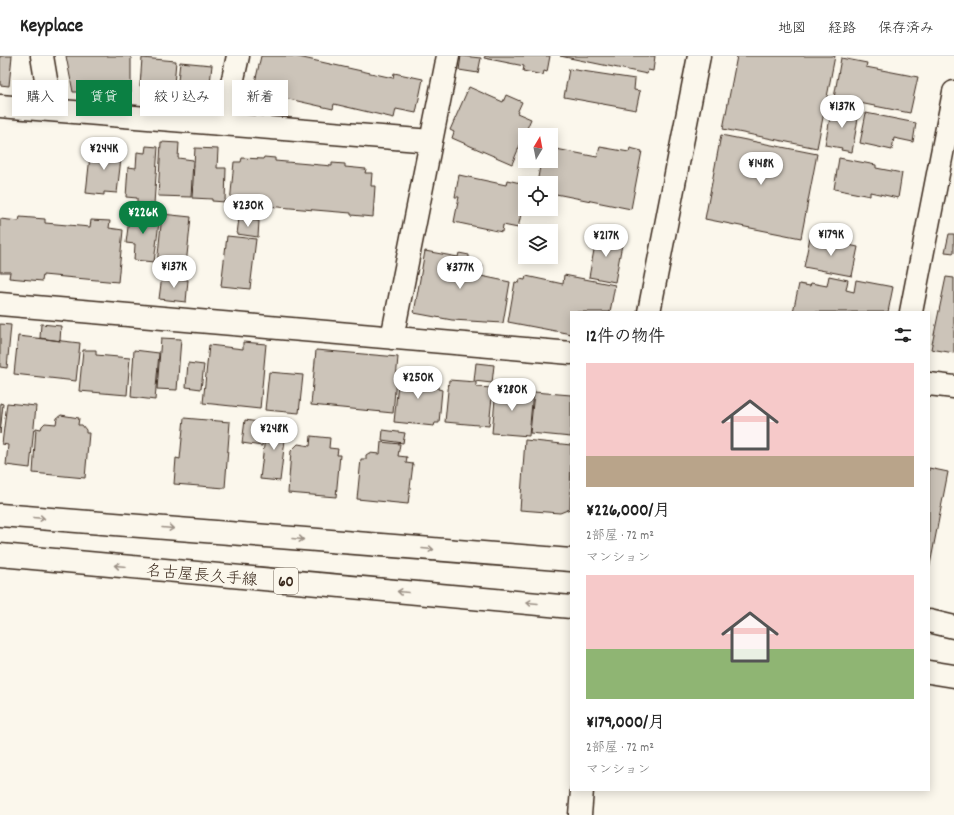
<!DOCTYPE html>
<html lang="ja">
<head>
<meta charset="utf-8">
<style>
  :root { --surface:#fff; --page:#f6f6f6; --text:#222; --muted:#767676; --line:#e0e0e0; --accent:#0b8043 }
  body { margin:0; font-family:Dekko,"Klee One",sans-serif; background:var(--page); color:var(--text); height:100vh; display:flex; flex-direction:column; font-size:15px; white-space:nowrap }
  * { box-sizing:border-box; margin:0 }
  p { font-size:13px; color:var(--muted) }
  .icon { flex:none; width:22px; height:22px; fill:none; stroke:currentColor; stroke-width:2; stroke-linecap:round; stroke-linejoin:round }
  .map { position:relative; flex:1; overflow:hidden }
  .sheet { position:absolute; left:570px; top:255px; width:360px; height:480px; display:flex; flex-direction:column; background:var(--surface); border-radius:0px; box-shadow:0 2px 10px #0003 }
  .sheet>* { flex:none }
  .guide { position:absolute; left:12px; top:24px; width:380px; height:36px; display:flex; gap:8px }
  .needle { width:26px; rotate:10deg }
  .controls { position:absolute; left:518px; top:72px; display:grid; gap:8px }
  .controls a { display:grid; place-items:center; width:40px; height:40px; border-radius:0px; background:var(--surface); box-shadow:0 2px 10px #0003; font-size:20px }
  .price { position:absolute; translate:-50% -34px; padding:0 9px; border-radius:14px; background:#fff; color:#222; font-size:13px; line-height:26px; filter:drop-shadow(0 1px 2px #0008) }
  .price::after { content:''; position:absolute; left:50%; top:24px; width:12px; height:9px; margin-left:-6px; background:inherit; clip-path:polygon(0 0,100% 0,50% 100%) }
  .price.current { background:var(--accent); color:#fff }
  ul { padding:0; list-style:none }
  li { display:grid; align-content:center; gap:8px; height:212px; padding:0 16px }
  li span { display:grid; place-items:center; height:124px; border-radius:0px; color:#555 }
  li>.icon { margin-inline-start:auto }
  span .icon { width:72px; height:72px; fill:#fffc; stroke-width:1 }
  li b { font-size:17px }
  h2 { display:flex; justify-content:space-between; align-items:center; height:48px; padding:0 16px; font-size:17px }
  .tag { padding:0 14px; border-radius:0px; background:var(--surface); box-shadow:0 2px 10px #0003; font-size:14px; line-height:36px }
  .tag.current { background:var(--accent); color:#fff }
  header { display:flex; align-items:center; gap:24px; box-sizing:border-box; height:56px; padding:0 20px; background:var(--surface); border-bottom:1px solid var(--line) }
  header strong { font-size:19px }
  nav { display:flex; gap:22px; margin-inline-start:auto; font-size:14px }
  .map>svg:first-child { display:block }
</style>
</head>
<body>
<header>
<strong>Keyplace</strong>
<nav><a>地図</a><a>経路</a><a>保存済み</a></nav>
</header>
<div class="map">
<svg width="954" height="759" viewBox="0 0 954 759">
  <rect width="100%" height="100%" fill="#fbf7ec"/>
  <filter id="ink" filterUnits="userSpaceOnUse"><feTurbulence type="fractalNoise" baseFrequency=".025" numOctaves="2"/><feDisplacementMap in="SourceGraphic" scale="8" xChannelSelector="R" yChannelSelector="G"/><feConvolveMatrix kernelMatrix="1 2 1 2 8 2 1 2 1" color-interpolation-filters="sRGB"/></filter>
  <g filter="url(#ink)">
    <path fill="#ccc4b9" stroke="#3b2a1e" d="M 0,0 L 12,0 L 9,30 L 0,29 Z
      M 66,0 L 131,0 L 131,36 L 73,36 Z
      M 261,0 L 294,0 L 393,22 L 394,17 L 423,23 L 416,57 L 396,53 L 394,62 L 334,48 L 333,53 L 253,35 Z
      M 461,0 L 481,2 L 478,17 L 459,14 Z
      M 485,0 L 550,0 L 547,16 L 544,15 L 543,19 L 523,15 L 524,10 L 484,2 Z
      M 560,0 L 655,0 L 653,15 L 648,14 L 647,18 Z
      M 737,0 L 835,0 L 817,92 L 723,73 Z
      M 142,2 L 176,5 L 173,41 L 150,39 L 151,31 L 140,30 Z
      M 841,2 L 867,7 L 866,11 L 918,21 L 910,57 L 834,42 Z
      M 180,6 L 212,9 L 208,46 L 192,44 L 193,36 L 177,34 Z
      M 569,13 L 635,23 L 634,34 L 640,35 L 636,54 L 564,41 Z
      M 469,31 L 503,46 L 506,39 L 522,46 L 517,57 L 531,63 L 512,108 L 452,82 L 454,76 L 450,74 Z
      M 832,51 L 859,57 L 852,96 L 841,94 L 842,92 L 825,89 Z
      M 866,57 L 916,67 L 913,86 L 894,82 L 892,94 L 860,87 Z
      M 721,79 L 817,98 L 801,182 L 705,163 Z
      M 161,86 L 179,87 L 178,102 L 193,104 L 191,141 L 158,140 Z
      M 146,90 L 158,91 L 154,148 L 137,147 L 137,142 L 126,141 L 128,111 L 136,112 L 137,96 L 145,97 Z
      M 91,91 L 122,94 L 117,137 L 104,136 L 104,139 L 86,137 Z
      M 600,91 L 629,96 L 630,92 L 642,95 L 631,153 L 551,137 L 551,127 L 537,127 L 541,105 L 551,105 L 551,92 L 597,101 Z
      M 195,92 L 218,93 L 217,112 L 226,112 L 225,146 L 212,145 L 212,143 L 192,142 Z
      M 264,101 L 275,102 L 275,105 L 332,110 L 332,107 L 345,108 L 345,111 L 366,113 L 365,117 L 372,117 L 371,130 L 375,130 L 373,161 L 351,159 L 351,157 L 230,147 L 234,106 L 241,106 L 242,102 L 263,103 Z
      M 839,102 L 876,109 L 876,112 L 902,117 L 898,142 L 870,136 L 870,140 L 834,133 Z
      M 459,119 L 506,129 L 507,124 L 525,128 L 525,140 L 518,172 L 503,169 L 502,176 L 454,166 L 459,141 L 455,141 Z
      M 130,155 L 160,158 L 154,206 L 134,204 L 135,188 L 126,187 Z
      M 162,158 L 191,161 L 186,209 L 167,208 L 167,210 L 157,209 Z
      M 20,161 L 45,163 L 45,167 L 90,171 L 91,164 L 110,165 L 109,172 L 123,174 L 118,226 L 43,219 L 42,225 L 9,222 L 10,216 L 0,216 L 0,163 L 19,165 Z
      M 239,162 L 259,165 L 258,181 L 237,178 Z
      M 597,178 L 623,183 L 615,226 L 589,221 Z
      M 949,178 L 954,178 L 954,197 L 945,196 Z
      M 227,180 L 256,183 L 250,233 L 221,230 Z
      M 810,181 L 858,191 L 852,220 L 804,211 Z
      M 425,195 L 458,201 L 459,197 L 469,199 L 469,203 L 479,205 L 478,209 L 483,210 L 481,220 L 510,226 L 503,267 L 452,264 L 414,257 Z
      M 564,219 L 615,229 L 610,256 L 571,256 L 571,278 L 508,266 L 515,226 L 519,227 L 520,223 L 525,224 L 526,220 L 563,228 Z
      M 162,220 L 188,224 L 186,246 L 159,243 Z
      M 829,220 L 848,224 L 846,234 L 854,236 L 856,224 L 893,231 L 888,256 L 793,256 L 799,228 L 810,230 L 811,227 L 827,230 Z
      M 946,221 L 954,222 L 954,297 L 931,293 Z
      M 0,268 L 11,269 L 7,312 L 0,311 Z
      M 41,268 L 61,270 L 60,285 L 40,282 Z
      M 18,280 L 80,287 L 76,325 L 14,318 Z
      M 161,282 L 181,283 L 177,334 L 157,333 Z
      M 243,286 L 266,288 L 260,353 L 203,347 L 209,289 L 243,293 Z
      M 83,294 L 96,294 L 96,299 L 130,302 L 127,339 L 79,335 Z
      M 134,294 L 159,297 L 155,344 L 131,341 Z
      M 316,294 L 398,301 L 393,357 L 311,349 Z
      M 188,307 L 204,309 L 201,333 L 186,331 Z
      M 476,307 L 494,309 L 492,327 L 474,325 Z
      M 269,316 L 303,319 L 299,357 L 265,354 Z
      M 399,318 L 439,322 L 438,333 L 442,334 L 439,367 L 435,367 L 434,370 L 394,366 Z
      M 449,324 L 476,326 L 476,331 L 493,332 L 489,370 L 445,366 Z
      M 496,332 L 533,335 L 529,380 L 492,377 Z
      M 534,336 L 571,339 L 571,381 L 530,377 Z
      M 0,347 L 3,348 L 0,378 Z
      M 7,347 L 36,350 L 30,412 L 6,409 L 8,389 L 2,388 Z
      M 61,359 L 79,362 L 78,369 L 82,369 L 86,374 L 86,377 L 89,377 L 85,422 L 33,417 L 36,372 L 41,373 L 42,370 L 45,367 L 56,368 L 57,362 Z
      M 184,362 L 230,366 L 225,432 L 174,428 L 176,402 L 180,403 Z
      M 245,364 L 265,367 L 262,390 L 242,387 Z
      M 267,365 L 287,367 L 280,425 L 260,423 Z
      M 383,374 L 405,377 L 403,387 L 382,384 Z
      M 311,380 L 330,382 L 329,392 L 338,393 L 337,399 L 340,399 L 336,441 L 288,437 L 291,395 L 298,388 L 310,390 Z
      M 525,384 L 571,389 L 570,453 L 560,457 L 520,454 Z
      M 381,386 L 400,388 L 398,400 L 407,401 L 406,407 L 413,408 L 408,448 L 357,443 L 361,403 L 366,403 L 366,399 L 369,397 L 380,398 Z
      M 929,412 L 948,416 L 929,514 Z"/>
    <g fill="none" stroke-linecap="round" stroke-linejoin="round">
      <g stroke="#3b2a1e" stroke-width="25">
        <path id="minor" d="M 42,0 L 51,53
          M 0,50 L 431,85
          M 223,68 L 238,0
          M 0,248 L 571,297
          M 649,256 L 699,0
          M 911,256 L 954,36
          M 392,282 L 448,0
          M 929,328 L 954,331
          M 580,759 L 582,734"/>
      </g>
      <g stroke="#3b2a1e" stroke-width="25">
        <path id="major" d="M 0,459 L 571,504
          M 0,499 L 571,551
          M 929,565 L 954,571
          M 929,616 L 954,620"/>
      </g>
      <use href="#minor" stroke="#fbf7ec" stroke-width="22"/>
      <use href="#major" stroke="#fbf7ec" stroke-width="22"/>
    </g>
    <defs><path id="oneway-shaft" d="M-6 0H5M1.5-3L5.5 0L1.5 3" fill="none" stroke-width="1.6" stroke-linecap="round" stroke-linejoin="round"/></defs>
    <g stroke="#9b9085">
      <use href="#oneway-shaft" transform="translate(39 462) rotate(5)"/>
      <use href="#oneway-shaft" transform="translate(168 472) rotate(5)"/>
      <use href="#oneway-shaft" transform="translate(298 483) rotate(5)"/>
      <use href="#oneway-shaft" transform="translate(428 493) rotate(5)"/>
      <use href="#oneway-shaft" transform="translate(120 510) rotate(-175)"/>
      <use href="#oneway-shaft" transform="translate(403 536) rotate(-175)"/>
      <use href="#oneway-shaft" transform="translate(532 547) rotate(-175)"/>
    </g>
  </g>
  <g text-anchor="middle" stroke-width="3" stroke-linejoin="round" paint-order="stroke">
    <rect fill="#fbf7ec" stroke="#75685c" stroke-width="1" x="274" y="512" width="24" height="26" rx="3"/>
    <g font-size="15" font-weight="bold" fill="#3b2a1e">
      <text x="286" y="530">60</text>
    </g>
    <g font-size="16" fill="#3b2a1e" stroke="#fbf7ec">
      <text transform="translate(202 518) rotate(5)" y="6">名古屋長久手線</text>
    </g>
  </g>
</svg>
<div class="controls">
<a><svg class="needle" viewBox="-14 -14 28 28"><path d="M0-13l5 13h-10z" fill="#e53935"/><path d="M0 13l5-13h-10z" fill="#767676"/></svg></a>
<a><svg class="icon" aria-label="locate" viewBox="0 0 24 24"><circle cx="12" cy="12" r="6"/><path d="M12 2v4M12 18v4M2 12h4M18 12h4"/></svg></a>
<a><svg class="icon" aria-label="layers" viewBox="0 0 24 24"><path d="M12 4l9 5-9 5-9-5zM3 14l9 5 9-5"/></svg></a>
</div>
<b class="price" style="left:842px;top:73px">¥137K</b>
<b class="price" style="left:104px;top:115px">¥244K</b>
<b class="price" style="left:761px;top:130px">¥148K</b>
<b class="price" style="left:248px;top:172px">¥230K</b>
<b class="price current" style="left:143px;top:179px">¥226K</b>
<b class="price" style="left:831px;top:201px">¥179K</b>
<b class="price" style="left:606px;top:202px">¥217K</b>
<b class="price" style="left:174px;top:233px">¥137K</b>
<b class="price" style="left:460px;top:234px">¥377K</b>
<b class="price" style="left:418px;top:344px">¥250K</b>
<b class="price" style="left:512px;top:356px">¥280K</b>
<b class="price" style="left:274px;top:395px">¥248K</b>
<div class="guide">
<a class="tag">購入</a>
<a class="tag current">賃貸</a>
<a class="tag">絞り込み</a>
<a class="tag">新着</a>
</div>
<section class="sheet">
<h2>12件の物件<svg class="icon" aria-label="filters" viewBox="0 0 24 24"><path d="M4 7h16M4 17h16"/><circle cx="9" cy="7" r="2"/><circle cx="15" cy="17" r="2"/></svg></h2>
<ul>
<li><span style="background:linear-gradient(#f6c9c9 75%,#b9a48a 0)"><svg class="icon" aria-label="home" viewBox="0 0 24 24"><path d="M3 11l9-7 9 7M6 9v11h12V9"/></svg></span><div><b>¥226,000/月</b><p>2部屋 · 72 m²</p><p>マンション</p></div></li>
<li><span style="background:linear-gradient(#f6c9c9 60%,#8fb573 0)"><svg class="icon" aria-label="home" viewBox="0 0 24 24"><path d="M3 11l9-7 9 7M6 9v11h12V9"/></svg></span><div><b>¥179,000/月</b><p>2部屋 · 72 m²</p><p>マンション</p></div></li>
</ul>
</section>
</div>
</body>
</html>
